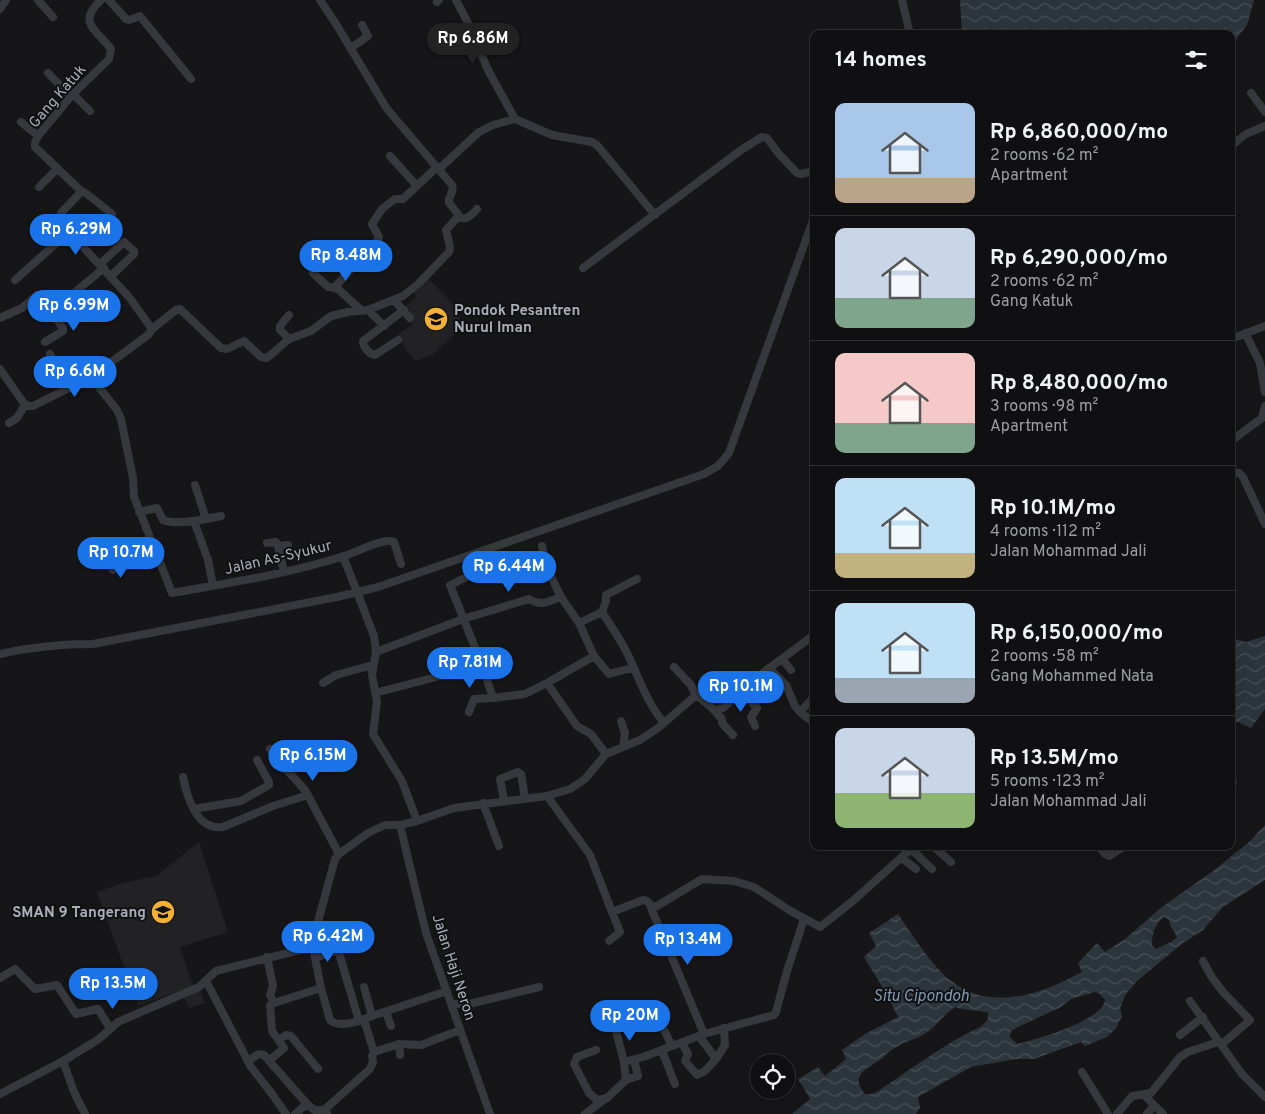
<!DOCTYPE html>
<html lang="en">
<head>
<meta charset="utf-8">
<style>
  :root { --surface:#101012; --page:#1e1e20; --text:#f1f3f6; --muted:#9c9d9f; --line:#303032; --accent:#1a73e8 }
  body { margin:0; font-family:Overpass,sans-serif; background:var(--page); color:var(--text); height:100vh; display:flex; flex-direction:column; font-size:19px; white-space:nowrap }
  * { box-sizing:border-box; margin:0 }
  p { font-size:16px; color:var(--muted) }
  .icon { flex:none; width:28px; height:28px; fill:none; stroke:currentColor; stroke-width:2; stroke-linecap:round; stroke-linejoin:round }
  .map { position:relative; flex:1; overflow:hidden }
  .drawer { position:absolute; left:810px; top:30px; width:425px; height:820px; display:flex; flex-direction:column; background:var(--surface); border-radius:10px; box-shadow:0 5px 20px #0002,0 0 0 1px var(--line) }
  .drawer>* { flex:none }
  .tools { position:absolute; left:750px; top:1054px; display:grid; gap:10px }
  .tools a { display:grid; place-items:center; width:45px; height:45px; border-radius:50%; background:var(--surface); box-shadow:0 5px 20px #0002,0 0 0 1px var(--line); font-size:25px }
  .price { position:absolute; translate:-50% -42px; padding:0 11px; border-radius:18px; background:var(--accent); color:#fff; font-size:16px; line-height:32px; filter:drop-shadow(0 1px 2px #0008) }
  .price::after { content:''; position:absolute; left:50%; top:30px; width:15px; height:11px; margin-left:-8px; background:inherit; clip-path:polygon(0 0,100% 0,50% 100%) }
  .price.on { background:#222; color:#fff }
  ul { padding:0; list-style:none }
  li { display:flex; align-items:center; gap:15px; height:125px; padding:0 25px }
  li+li { border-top:1px solid var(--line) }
  li span { display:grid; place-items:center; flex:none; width:140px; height:100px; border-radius:10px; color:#555 }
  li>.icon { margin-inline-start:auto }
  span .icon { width:60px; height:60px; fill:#fffc; stroke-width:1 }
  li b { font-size:21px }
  h2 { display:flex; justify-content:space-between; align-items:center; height:60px; padding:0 25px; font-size:21px }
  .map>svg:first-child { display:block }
</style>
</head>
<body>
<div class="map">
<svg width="1265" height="1114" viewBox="0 0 1265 1114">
  <defs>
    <pattern id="water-waves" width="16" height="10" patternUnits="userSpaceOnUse" patternTransform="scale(1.25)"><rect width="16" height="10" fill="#2c353c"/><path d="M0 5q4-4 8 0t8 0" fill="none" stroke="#485056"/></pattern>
  </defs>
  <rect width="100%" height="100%" fill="#161618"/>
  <path fill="#222225" d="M 427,277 L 458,309 L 460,322 L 452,329 L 456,333 L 432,355 L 416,361 L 409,354 L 397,335 L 413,324 L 413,315 L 406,306 L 417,297 L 412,291 Z
    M 199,842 L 228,932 L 180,947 L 193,986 L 138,1006 L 97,892 L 123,883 L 156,876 Z
    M 198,986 L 205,1003 L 189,1008 L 182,994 Z"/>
  <path fill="url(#water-waves)" fill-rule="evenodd" d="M 960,0 L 1254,0 L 1247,25 L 1231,46 L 1231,34 L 962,34 Z
    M 1265,636 L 1265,709 L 1251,728 L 1231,719 L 1231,638 L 1246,642 Z
    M 1265,825 L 1265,880 L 1223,907 L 1203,930 L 1183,943 L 1137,981 L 1126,994 L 1120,1008 L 1122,1016 L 1116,1028 L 1107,1037 L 1085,1046 L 1081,1042 L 1034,1059 L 1016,1059 L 971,1067 L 918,1097 L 920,1108 L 916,1114 L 792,1114 L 810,1099 L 798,1079 L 818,1067 L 825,1076 L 846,1059 L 842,1050 L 865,1034 L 898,1017 L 886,993 L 864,957 L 876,946 L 869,933 L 898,914 C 911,933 932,966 950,980 C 991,1013 1041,994 1082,972 L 1078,963 L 1097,943 L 1105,952 L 1125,939 L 1162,907 L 1213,871 L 1249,842 ZM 1164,917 L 1169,920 L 1170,925 L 1177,937 L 1171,942 L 1156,949 L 1152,945 C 1152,933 1155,924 1164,917 ZM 1095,992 L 1100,994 L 1105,1000 C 1103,1020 1036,1040 1017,1044 L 1010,1037 L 1011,1031 L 1018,1027 L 1061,1007 L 1071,999 ZM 955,1007 C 966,1011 976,1009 988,1013 L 988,1019 C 982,1028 975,1029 966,1034 C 935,1051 906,1072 877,1092 L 871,1094 L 865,1094 C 849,1075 867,1069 880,1060 C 885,1056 889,1051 895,1048 C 905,1041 917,1039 926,1033 C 937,1026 944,1014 955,1007 Z"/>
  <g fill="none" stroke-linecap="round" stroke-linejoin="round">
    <path stroke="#37383d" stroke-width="8" d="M 38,0 L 53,17
      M 101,0 C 76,23 97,30 111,49 L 109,59 L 72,95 L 38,136 L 35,143 L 35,147 L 80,190 L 79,194 L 61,213 L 59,219 L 61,223 L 129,297 L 152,329
      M 109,0 L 126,19 L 129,20 L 140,16 L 191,79
      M 456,0 L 468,23 L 488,70 L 515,119
      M 902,0 L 910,34
      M 437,2 L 439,0
      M 0,9 L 6,0
      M 351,48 L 368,36 L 362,25
      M 48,73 L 70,96
      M 1251,93 L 1265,112
      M 73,94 L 90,111
      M 21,122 L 38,136
      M 1231,146 L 1246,134 L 1265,126
      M 390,156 L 417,186
      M 439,169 L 479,132 L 493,125 L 515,119 L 552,135 L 592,142 L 597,145 L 655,215
      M 39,187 L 57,169
      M 80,190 L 87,194 L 112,214
      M 458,217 C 467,221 471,215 477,209
      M 100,264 L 124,242 L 134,251 L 134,254 L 111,276
      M 583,268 L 741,150 L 762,137 L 767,138 L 778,153 L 797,173 L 801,174 L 814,171
      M 313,273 L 328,287 L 337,288 L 362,311
      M 15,280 L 69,232
      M 334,288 L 378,240 L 379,237 L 372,224 L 382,209 L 387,205 L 395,199 L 403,199 L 437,167
      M 394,300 L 410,318
      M 368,310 L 384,326
      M 289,315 L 280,326 L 280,330 L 289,339
      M 0,318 L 22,308 L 37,295 L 51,312 L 104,268
      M 1245,333 L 1260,363 L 1265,392
      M 1231,339 L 1265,326
      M 398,340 L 375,355 C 369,354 363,347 363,341 L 404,310
      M 45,342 L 63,331 L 63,328 L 51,312
      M 50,354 C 57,366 64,375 71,388
      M 0,369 L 23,402 L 28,406 L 33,406 L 91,377 L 148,335 L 152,329 L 176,310 L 180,309 L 221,348 L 227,349 L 244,341 L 261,357 L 267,358 L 289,339 L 311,331 L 331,316 L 348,312 L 368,310 L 403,296 L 418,284 L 449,252 L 450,247 L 446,230 L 458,217 L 458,214 L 449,203 C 448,196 455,192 452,185 L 387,109 L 336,24 L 320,0
      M 91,377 L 117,410 L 121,419 L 133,478 L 134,497 L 172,593 C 229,583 288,574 344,556 C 355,553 384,537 394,542 L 401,564
      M 9,423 L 17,418 L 25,405
      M 1231,441 L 1262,418 L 1265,406
      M 1231,472 L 1239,473 L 1243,477 L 1265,524
      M 195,485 L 206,519
      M 139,512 L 157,508 L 163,520 C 177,526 207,519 221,516
      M 194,521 L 208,560 L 213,586
      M 267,543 L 276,542 L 278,546
      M 542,546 L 547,568 L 561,597 L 579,623
      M 102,551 L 113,570 L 153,549
      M 343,556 L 374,636 L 376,652 L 372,675 L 377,702 L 373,734 L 402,781 L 417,821
      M 284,572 L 278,546 L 288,545
      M 467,577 L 450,585 L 482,665
      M 637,579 L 606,595 L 606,601 L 602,612 C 611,626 621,640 628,655 C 639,678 647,703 664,723
      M 376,652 L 463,619 L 529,599 C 541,607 548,601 561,597
      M 0,654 C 31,647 61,644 93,644 L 337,597 L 378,587 L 704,474 L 718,466 L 729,453 L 813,220
      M 594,656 L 579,623 L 602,612
      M 782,659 L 791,670
      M 674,667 L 691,685 L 696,696
      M 769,668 L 786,685 L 795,706 L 800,712 L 814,723
      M 323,683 L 336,675 L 373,665
      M 547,683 L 577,726 L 591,734 L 606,754
      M 742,691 L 757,708 L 751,717 L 755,726
      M 375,693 L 482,665 L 493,698 L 525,694 L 547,683 L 594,656 L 609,674 L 632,668
      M 713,709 L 722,719 L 722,723 L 733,735
      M 469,712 L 474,699 L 493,698
      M 800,712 L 814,697
      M 621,721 L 625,733 L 623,747
      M 270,749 L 274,756 L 305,790 L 339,854
      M 183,777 C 187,797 197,831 223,827 L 273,806 L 308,795
      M 1231,784 L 1233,783
      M 547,796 L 590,855 L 612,912 L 643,900 L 647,901 L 649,903 L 704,1034
      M 504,800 L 500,779 L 518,772 L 521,774 L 525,798
      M 483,803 L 499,846
      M 194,809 L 241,801 L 269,785 L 269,782 L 257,760
      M 400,825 L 426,933 L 490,1114
      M 933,846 L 951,862
      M 1099,846 L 1105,854 L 1109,856 L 1125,846
      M 911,849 L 932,869
      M 902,858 L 916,869
      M 651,907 L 657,906 L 702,879 L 734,881 L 754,887 L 789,910 L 820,927 L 854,900 L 914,846
      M 609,941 L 620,932 L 612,912
      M 312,943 L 321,988 L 330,1020 C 337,1027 351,1023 359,1021
      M 267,957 L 273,986 L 270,995 L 274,1003 L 270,1005 L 272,1031 L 284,1048 L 270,1060
      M 315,958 L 334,951 L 339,953 L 359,1021 L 372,1016 L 364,987
      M 1203,961 L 1211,976 L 1223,992 L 1250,1020 L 1222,1044
      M 0,978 L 15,969 L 35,989 L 57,985 L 76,1014 L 98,1009 L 110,1028
      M 206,981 L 251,1067 L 272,1094 L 286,1114
      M 1190,1001 L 1242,1074 L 1265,1097
      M 274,1003 L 321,988
      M 451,1004 L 469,1004 L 539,987
      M 386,1012 L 391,1026
      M 372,1016 L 447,991
      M 364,1020 L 374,1052
      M 659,1020 L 672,1046
      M 615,1027 L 624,1062
      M 1180,1035 L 1203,1017
      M 279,1040 L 286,1035 L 291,1036 L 318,1069
      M 682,1043 L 688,1054 L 685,1061 L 697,1075 L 705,1071 L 716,1059 L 699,1036
      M 399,1044 L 400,1055
      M 596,1050 L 577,1057 L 574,1064 L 589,1093 L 597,1100 L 607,1098 L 626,1080 L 624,1062 L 643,1057 L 704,1034 L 774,1015 L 776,1012 L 787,971 L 804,919
      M 662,1051 L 675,1084
      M 716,1059 L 725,1045 L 724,1028
      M 63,1061 L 74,1092 L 85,1114
      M 248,1062 C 253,1058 257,1052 264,1055 L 307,1104 L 314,1110 L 324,1110 L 327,1113
      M 1082,1072 L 1108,1114
      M 626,1080 L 638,1076 L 634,1060
      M 0,1094 L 63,1061 L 99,1039 L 118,1022 L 199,987 L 216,971 L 308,948 L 313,940 L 335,859 L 339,854 L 368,833 L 385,825 L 400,825 L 417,821 L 454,808 L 547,796 L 570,789 L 585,779 L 606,754 L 640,740 L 658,728 L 694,697 L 699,697 L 713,709 L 716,710 L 723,708 L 753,680 L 814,635
      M 1144,1095 L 1163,1114
      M 324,1110 L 370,1069 L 373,1062 L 372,1056 L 374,1052 L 399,1044 L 421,1045 L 460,1030
      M 295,1114 L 307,1104
      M 585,1114 L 605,1099
      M 1117,1114 L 1132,1096 L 1151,1093 L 1180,1057 L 1188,1052 L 1218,1042
      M 1147,1114 L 1154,1106"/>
  </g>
  <defs>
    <g id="school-disc" transform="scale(1.25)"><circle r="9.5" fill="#f2b134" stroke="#111113"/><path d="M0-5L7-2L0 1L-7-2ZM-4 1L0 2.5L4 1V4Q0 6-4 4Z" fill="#111"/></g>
  </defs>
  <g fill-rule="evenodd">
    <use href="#school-disc" x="436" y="319"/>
    <use href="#school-disc" x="163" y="912"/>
  </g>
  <g text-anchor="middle" stroke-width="4" stroke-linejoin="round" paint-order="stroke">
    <g font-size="15" fill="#a8adb8" stroke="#111113">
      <text transform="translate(57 96) rotate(-49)" y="5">Gang Katuk</text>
      <text transform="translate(278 557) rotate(-13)" y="5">Jalan As-Syukur</text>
      <text transform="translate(454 967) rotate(72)" y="5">Jalan Haji Neron</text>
    </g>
    <g font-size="15" font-weight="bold" fill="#a8adb8" stroke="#111113" text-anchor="start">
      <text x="454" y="315">Pondok Pesantren<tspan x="454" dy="17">Nurul Iman</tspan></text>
      <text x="146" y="917" text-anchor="end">SMAN 9 Tangerang</text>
    </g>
    <g font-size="16" font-style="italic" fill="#7f9bb3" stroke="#111113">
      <text x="921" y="1001">Situ Cipondoh</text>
    </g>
  </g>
</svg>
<div class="tools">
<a><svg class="icon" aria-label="locate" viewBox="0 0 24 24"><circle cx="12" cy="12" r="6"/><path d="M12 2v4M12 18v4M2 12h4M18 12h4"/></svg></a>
</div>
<b class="price on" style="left:473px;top:65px">Rp 6.86M</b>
<b class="price" style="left:76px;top:256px">Rp 6.29M</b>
<b class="price" style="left:346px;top:282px">Rp 8.48M</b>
<b class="price" style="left:74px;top:332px">Rp 6.99M</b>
<b class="price" style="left:75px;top:398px">Rp 6.6M</b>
<b class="price" style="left:121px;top:579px">Rp 10.7M</b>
<b class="price" style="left:509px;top:593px">Rp 6.44M</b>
<b class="price" style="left:470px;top:689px">Rp 7.81M</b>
<b class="price" style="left:741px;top:713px">Rp 10.1M</b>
<b class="price" style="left:313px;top:782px">Rp 6.15M</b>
<b class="price" style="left:328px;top:963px">Rp 6.42M</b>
<b class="price" style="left:688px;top:966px">Rp 13.4M</b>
<b class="price" style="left:113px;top:1010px">Rp 13.5M</b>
<b class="price" style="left:630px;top:1042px">Rp 20M</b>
<section class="drawer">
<h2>14 homes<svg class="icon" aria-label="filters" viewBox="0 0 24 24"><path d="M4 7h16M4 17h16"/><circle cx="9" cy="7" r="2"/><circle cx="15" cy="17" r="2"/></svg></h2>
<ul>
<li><span style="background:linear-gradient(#a9c7e8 75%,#b9a48a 0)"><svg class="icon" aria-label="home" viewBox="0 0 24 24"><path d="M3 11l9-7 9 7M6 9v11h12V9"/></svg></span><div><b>Rp 6,860,000/mo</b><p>2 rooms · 62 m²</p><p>Apartment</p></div></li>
<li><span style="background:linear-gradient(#c9d6e8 70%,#7fa58c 0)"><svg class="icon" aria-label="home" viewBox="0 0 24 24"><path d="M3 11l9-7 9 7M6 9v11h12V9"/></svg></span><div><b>Rp 6,290,000/mo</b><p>2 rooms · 62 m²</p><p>Gang Katuk</p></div></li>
<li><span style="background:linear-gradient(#f6c9c9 70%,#7fa58c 0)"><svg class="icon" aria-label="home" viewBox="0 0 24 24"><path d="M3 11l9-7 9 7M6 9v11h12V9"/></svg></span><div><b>Rp 8,480,000/mo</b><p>3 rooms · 98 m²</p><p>Apartment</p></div></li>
<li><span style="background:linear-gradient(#bfe0f5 75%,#c2b280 0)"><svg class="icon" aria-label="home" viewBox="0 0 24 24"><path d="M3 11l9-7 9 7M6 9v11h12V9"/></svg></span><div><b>Rp 10.1M/mo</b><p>4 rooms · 112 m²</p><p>Jalan Mohammad Jali</p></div></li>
<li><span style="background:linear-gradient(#bfe0f5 75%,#9aa5b1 0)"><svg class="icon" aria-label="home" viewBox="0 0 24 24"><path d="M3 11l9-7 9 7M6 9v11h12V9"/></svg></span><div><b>Rp 6,150,000/mo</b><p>2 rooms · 58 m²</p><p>Gang Mohammed Nata</p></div></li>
<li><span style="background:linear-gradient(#c9d6e8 65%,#8fb573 0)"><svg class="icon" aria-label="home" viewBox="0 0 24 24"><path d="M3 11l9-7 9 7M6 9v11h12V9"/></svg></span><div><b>Rp 13.5M/mo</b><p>5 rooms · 123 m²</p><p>Jalan Mohammad Jali</p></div></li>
</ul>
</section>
</div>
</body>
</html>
